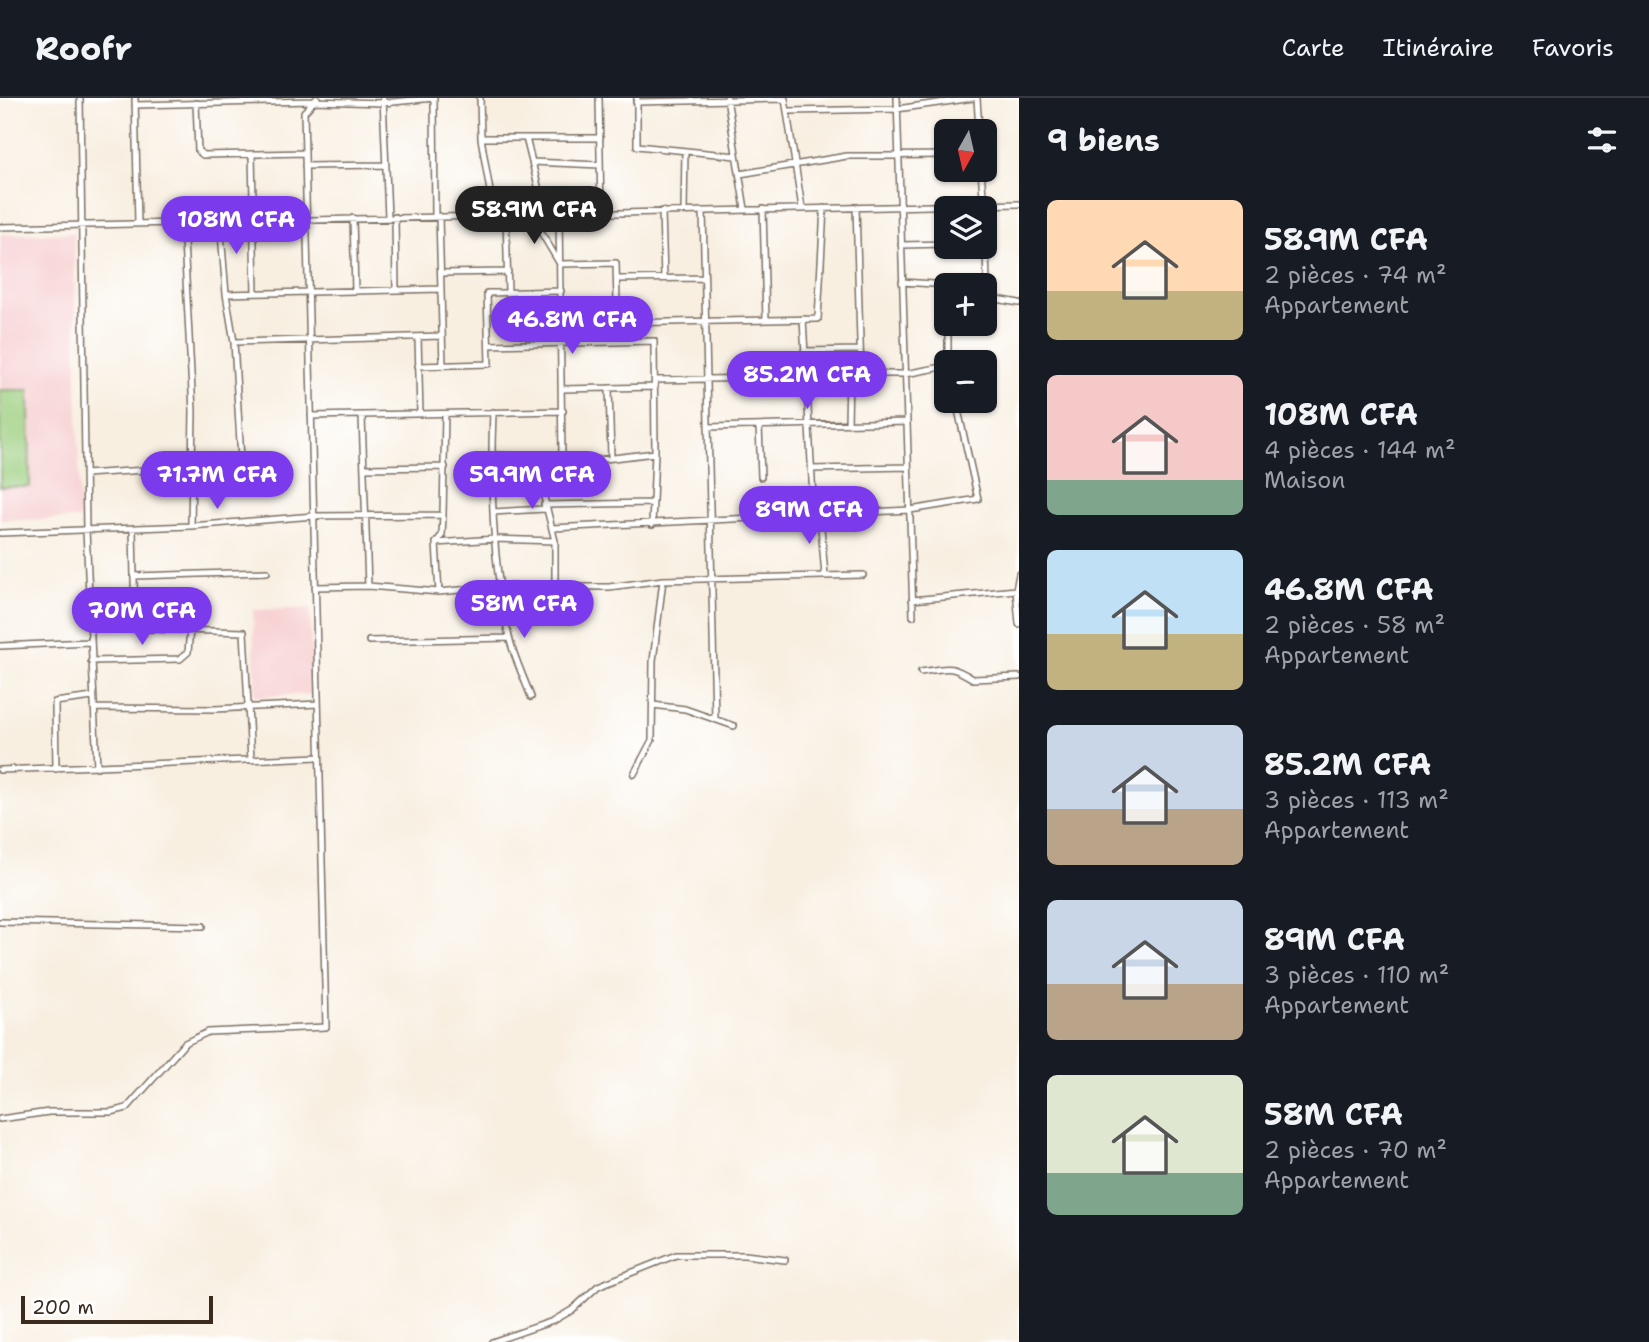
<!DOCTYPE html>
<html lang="fr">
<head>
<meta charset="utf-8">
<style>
  :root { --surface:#171b24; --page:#242831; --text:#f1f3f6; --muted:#9ea1a6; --line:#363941; --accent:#7c3aed }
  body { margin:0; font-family:"Shantell Sans",sans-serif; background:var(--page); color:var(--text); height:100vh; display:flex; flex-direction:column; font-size:26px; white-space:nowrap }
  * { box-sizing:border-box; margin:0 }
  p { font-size:23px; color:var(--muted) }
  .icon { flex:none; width:38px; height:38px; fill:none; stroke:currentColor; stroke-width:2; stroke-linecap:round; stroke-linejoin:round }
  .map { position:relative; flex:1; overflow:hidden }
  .details { display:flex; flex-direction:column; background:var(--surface); width:630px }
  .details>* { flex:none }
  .needle { width:46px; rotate:188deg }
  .tools { position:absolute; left:934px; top:21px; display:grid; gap:14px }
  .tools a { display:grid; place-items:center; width:63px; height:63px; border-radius:10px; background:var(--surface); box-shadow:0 2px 5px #0004; font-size:35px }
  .scale { position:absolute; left:21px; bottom:18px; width:192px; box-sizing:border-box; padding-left:7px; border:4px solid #3b2a1e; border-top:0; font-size:19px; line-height:24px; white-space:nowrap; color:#3b2a1e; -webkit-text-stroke:5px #fff; paint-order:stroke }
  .price { position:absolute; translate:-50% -60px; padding:0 16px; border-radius:24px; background:var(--accent); color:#fff; font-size:23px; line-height:46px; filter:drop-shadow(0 2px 4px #0008) }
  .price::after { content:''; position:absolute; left:50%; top:42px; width:21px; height:16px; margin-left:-10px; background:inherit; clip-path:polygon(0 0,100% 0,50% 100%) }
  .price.selected { background:#222; color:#fff }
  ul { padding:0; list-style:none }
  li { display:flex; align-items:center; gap:21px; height:175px; padding:0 28px }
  li span { display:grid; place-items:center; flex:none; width:196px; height:140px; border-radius:10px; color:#555 }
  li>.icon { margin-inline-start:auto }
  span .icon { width:84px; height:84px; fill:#fffc; stroke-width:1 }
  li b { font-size:30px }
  h2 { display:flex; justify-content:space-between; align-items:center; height:84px; padding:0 28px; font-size:30px }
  header { display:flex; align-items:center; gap:42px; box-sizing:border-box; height:98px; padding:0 35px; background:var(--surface); border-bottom:2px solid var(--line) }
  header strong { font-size:33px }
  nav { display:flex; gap:38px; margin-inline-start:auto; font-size:24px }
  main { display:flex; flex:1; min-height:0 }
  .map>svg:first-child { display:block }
</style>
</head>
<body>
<header>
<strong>Roofr</strong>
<nav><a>Carte</a><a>Itinéraire</a><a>Favoris</a></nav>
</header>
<main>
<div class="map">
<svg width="1019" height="1244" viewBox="0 0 1019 1244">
  <rect width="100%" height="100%" fill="#fff"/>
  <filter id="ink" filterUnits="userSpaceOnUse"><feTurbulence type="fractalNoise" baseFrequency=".0143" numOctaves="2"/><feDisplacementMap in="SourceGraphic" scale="14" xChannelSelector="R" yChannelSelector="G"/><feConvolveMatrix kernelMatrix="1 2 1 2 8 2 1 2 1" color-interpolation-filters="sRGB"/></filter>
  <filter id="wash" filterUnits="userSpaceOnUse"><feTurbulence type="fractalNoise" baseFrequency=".00686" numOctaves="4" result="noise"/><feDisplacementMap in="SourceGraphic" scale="28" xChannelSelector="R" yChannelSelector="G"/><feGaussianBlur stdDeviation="1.57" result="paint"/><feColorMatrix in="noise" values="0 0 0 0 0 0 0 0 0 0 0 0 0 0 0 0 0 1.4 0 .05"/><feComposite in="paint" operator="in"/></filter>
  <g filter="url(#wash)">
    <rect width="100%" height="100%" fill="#f8efe1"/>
    <path fill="#f7cfd0" d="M 74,135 L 80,421 L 0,422 L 0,136 Z
      M 310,510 L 313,596 L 255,598 L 253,512 Z"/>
    <path fill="#9bce7e" stroke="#6b7c4e" stroke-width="2" d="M 0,292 L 29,292 L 30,389 L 0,389 Z"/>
  </g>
  <g filter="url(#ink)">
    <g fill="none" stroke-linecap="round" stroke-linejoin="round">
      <g stroke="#7d6f62" stroke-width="8">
        <path id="street" d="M 80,0 L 86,432 L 97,669
          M 135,0 L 138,125
          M 383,0 L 388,119
          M 480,0 L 481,40 L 494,117
          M 599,0 L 601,115
          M 637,0 L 637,48 L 736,58
          M 727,0 L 745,111
          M 897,0 L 913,518
          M 977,0 L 979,33
          M 636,4 L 785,1 L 802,110
          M 196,5 L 198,53 L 203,57 L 305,55
          M 135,7 L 314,3 L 383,5 L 434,0 L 435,118
          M 789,13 L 897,11 L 973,0
          M 481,40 L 600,40
          M 526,40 L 545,116
          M 252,56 L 255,195
          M 532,64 L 600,67
          M 305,68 L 386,67
          M 981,72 L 984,110
          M 740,76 L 847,58 L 947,57
          M 856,109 L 861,276
          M 763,111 L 766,222
          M 662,113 L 664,180
          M 684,113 L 685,53
          M 703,113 L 715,621
          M 530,116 L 560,166 L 616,165 L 618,244
          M 506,117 L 508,194
          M 439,118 L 443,267
          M 395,119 L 396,192
          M 353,120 L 355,193
          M 220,123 L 226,196 L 234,244 L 241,361
          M 183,124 L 193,313 L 191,428
          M 0,129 L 1019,106
          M 901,147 L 947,146
          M 441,175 L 508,174
          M 617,181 L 704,180
          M 902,184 L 949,187
          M 983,187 L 987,182 L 985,128
          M 226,196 L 441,191
          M 985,199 L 1019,205
          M 803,221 L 814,417
          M 618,225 L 818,221 L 824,110
          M 948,226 L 948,264
          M 418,239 L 420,316
          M 234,244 L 442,238
          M 489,247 L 654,243 L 655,355 L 652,427
          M 804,253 L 860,252
          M 418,268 L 489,266 L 487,195 L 561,193
          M 655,282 L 805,279
          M 609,290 L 611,359
          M 563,291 L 655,289
          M 493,314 C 490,388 492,466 509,539 C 514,559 524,580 531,599
          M 311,318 L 563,313
          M 362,319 L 368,488
          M 848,326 L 849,276 L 905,276 L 947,268
          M 759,328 L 761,379
          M 708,329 L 907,324
          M 491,357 L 562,360 L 580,364 L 655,355
          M 364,370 L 445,369
          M 811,371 L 908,369
          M 85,376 L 191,369
          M 544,407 L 652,405
          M 493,414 L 545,411
          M 820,417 L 825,478
          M 133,430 L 135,529
          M 552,430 L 910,412 L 978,401 L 956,303
          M 0,435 L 191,428 L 314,418 L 443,417 L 445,316
          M 436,445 L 495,441 L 555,443
          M 135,478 L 267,474
          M 315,489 L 368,488 L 439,494 L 501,488 L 609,489 L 663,482 L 863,477
          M 555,489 L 555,443 L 541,387 L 545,370 L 562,360 L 559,116
          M 1016,492 L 1019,476
          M 439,494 L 436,445 L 442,437 L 443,417
          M 912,502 L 1016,492 L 1019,526
          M 89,529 L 244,534 L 251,662
          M 369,543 L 509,540
          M 0,548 L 89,544
          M 91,563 L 180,561 L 188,554 L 190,531
          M 921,574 C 948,570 949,566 973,581 L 1019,579
          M 653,607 L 685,611 L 734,628
          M 94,610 L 215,611 L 318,606
          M 56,671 L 55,604 L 93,599
          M 0,672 L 319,659
          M 634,676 L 652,642 L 653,563 L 663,482
          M 0,824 L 203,828
          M 0,1021 L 49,1014 L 111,1014 L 127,1010 L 185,945 L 208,934 L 326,929 L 304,14 L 317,0
          M 492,1244 L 553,1223 L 572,1212 L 598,1188 L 676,1157 L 745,1157 L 785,1162"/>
      </g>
      <use href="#street" stroke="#fff" stroke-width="5"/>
    </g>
  </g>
</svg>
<div class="tools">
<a><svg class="needle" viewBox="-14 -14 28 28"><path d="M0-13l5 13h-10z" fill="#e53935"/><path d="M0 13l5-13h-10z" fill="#9ea1a6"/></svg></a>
<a><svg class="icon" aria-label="layers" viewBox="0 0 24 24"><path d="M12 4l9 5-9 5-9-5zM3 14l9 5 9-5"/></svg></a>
<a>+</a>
<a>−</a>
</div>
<div class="scale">200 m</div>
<b class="price selected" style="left:534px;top:148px">58.9M CFA</b>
<b class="price" style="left:236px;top:158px">108M CFA</b>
<b class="price" style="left:572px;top:258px">46.8M CFA</b>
<b class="price" style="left:807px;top:313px">85.2M CFA</b>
<b class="price" style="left:217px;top:413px">71.7M CFA</b>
<b class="price" style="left:532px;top:413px">59.9M CFA</b>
<b class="price" style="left:809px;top:448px">89M CFA</b>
<b class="price" style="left:524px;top:542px">58M CFA</b>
<b class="price" style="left:142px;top:549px">70M CFA</b>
</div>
<section class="details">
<h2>9 biens<svg class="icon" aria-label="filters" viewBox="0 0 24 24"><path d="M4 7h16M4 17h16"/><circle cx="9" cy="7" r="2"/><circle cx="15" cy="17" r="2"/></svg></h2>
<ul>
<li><span style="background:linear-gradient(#ffd9b3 65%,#c2b280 0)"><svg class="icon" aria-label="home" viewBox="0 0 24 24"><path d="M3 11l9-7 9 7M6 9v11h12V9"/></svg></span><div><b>58.9M CFA</b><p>2 pièces · 74 m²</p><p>Appartement</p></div></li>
<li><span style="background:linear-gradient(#f6c9c9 75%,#7fa58c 0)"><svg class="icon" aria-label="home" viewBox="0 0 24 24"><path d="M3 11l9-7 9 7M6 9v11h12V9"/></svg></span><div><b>108M CFA</b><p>4 pièces · 144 m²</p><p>Maison</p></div></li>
<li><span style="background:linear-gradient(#bfe0f5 60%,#c2b280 0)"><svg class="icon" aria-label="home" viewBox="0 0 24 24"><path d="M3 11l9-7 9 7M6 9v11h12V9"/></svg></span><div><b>46.8M CFA</b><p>2 pièces · 58 m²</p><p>Appartement</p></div></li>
<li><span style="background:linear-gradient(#c9d6e8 60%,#b9a48a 0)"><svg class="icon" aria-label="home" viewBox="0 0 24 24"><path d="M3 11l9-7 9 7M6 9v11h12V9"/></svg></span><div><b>85.2M CFA</b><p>3 pièces · 113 m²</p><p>Appartement</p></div></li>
<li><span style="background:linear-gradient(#c9d6e8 60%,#b9a48a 0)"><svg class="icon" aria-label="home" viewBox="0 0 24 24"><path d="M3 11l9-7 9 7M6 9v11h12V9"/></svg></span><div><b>89M CFA</b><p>3 pièces · 110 m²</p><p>Appartement</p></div></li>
<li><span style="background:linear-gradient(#dfe7d0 70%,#7fa58c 0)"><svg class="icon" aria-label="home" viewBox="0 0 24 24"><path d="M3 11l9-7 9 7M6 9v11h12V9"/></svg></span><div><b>58M CFA</b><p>2 pièces · 70 m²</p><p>Appartement</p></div></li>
</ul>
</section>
</main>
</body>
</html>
